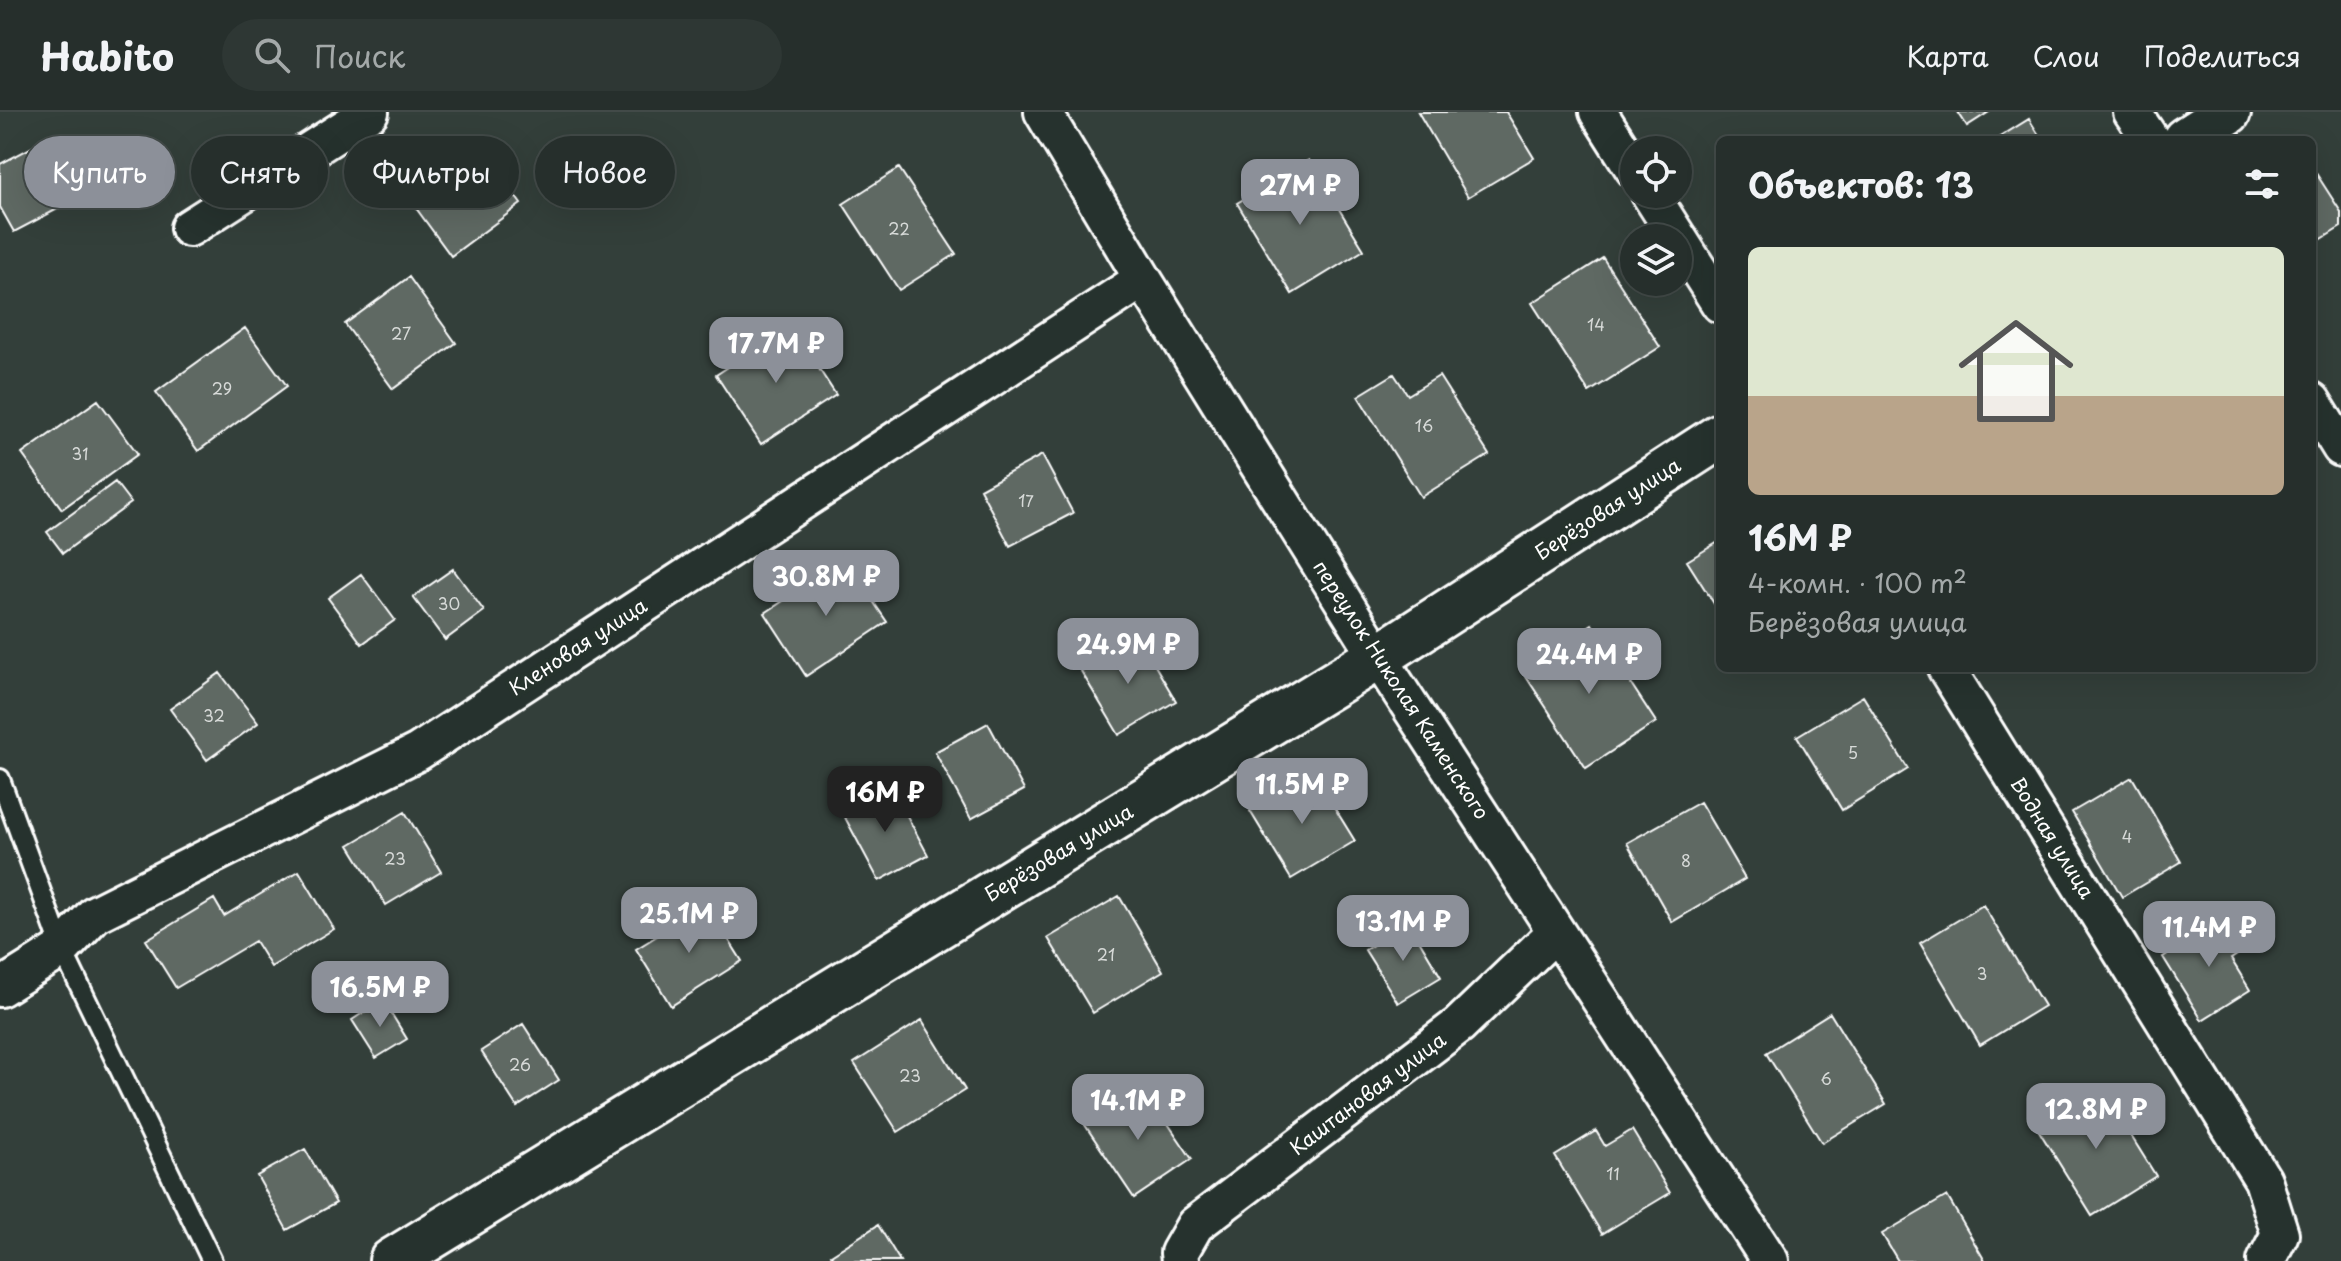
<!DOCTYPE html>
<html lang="ru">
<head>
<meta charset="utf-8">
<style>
  :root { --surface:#262f2c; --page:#2e3734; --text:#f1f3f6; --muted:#a4a9a9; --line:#424a48; --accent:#8c9099 }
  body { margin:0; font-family:"Playpen Sans",sans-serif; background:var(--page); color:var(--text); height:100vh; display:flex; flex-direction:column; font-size:30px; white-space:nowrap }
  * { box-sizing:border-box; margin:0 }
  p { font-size:26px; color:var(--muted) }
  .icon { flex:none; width:44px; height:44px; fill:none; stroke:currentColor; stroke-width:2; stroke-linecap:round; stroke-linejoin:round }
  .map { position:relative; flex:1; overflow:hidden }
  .panel { position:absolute; left:1716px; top:24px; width:600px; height:536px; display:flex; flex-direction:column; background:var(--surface); border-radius:12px; box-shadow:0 8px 32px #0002,0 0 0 2px var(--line) }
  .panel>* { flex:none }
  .guide { position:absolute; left:24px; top:24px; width:760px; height:72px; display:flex; gap:16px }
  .tools { position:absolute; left:1620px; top:24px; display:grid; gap:16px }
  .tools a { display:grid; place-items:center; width:72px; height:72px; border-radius:50%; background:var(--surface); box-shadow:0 8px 32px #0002,0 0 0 2px var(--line); font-size:40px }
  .price { position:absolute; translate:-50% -68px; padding:0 18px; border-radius:16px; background:var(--accent); color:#fff; font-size:26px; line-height:52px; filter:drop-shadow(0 2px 4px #0008) }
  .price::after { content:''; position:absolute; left:50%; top:48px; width:24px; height:18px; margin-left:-12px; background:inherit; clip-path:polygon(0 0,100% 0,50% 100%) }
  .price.active { background:#222; color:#fff }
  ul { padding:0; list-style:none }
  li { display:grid; align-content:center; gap:16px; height:424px; padding:0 32px }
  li+li { border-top:2px solid var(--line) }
  li span { display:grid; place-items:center; height:248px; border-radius:12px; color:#555 }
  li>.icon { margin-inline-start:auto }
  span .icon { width:144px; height:144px; fill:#fffc; stroke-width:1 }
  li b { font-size:34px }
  h2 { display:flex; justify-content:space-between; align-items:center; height:96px; padding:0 32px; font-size:34px }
  .pill { padding:0 28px; border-radius:36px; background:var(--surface); box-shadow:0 8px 32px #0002,0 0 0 2px var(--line); font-size:28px; line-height:72px }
  .pill.active { background:var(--accent); color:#fff }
  header { display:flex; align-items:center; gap:48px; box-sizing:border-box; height:112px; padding:0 40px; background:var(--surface); border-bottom:2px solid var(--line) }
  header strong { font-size:38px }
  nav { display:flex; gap:44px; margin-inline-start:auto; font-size:28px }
  .search { width:560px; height:72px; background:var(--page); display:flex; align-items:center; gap:20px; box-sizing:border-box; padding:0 28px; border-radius:44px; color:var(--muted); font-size:30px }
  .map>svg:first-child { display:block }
</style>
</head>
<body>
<header>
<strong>Habito</strong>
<div class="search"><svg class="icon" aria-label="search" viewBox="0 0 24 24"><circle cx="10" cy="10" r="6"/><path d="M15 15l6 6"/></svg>Поиск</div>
<nav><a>Карта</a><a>Слои</a><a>Поделиться</a></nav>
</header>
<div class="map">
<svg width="2341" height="1149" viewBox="0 0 2341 1149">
  <rect width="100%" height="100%" fill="#333f3a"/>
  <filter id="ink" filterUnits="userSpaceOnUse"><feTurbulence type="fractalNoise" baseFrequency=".0125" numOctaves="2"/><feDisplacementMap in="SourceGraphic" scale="16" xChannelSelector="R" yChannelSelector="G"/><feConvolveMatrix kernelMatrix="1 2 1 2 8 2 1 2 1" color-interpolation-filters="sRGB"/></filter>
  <g filter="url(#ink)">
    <path fill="#5f6964" stroke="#fff" stroke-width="2" d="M 1418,0 L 1506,0 L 1534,46 L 1468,85 Z
      M 1958,0 L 1989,0 L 1967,14 Z
      M 2029,7 L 2042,28 L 1995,28 Z
      M 38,32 L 69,91 L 14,120 L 0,95 L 0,52 Z
      M 484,41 L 521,92 L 451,144 L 413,92 Z
      M 1309,48 L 1364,138 L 1292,182 L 1237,91 Z
      M 2312,55 L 2341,100 L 2341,115 L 2312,133 Z
      M 899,56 L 956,142 L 899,178 L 843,92 Z
      M 1603,146 L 1660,235 L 1589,280 L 1532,191 Z
      M 409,165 L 456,231 L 393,277 L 345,212 Z
      M 791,214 L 836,283 L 761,332 L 716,263 Z
      M 245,216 L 287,274 L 198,339 L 156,280 Z
      M 1394,262 L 1408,283 L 1439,264 L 1489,343 L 1421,385 L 1358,284 Z
      M 98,288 L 138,342 L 62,397 L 22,342 Z
      M 1042,343 L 1073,401 L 1010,434 L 980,377 Z
      M 115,370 L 131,391 L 63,441 L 47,420 Z
      M 1720,429 L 1720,501 L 1687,449 Z
      M 845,448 L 887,510 L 806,564 L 765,501 Z
      M 453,457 L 484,499 L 445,528 L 413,485 Z
      M 361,462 L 395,508 L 362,532 L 328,486 Z
      M 1592,512 L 1656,610 L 1586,656 L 1521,557 Z
      M 1138,525 L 1176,589 L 1119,623 L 1081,559 Z
      M 220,561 L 258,611 L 207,648 L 170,597 Z
      M 1863,584 L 1908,657 L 1842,698 L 1797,624 Z
      M 988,611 L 1024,678 L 971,707 L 935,640 Z
      M 1313,661 L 1355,729 L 1291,767 L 1250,699 Z
      M 2132,665 L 2181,750 L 2122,785 L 2072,700 Z
      M 891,674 L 928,743 L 879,769 L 842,700 Z
      M 1700,690 L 1745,767 L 1672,810 L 1627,731 Z
      M 405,700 L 441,760 L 386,793 L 349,733 Z
      M 299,759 L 334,817 L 271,855 L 255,829 L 176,876 L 146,828 L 214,787 L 224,804 Z
      M 1119,784 L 1163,859 L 1093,901 L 1048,826 Z
      M 707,793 L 742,849 L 671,894 L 636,837 Z
      M 1983,793 L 2044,894 L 1980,933 L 1920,831 Z
      M 2223,807 L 2243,839 L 2231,847 L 2250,878 L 2202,908 L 2163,845 Z
      M 1409,811 L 1441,865 L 1398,891 L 1365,838 Z
      M 383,888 L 407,927 L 376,946 L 352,908 Z
      M 1830,901 L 1886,992 L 1822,1031 L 1766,941 Z
      M 922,908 L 965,978 L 898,1020 L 854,951 Z
      M 523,912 L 559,968 L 517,995 L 481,939 Z
      M 2100,974 L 2156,1064 L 2092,1104 L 2036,1014 Z
      M 1143,975 L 1192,1047 L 1134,1086 L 1085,1013 Z
      M 1632,1018 L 1670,1081 L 1602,1122 L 1555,1044 L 1596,1019 L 1605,1034 Z
      M 305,1037 L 336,1091 L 287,1118 L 257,1064 Z
      M 1947,1084 L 1985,1149 L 1898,1149 L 1882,1122 Z
      M 878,1113 L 900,1149 L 835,1149 L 831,1143 Z"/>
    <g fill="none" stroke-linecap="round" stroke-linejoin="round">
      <g stroke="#fff" stroke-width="24">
        <path id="service" d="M 0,667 L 62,837 L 212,1149"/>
      </g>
      <g stroke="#fff" stroke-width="42">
        <path id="minor" d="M 1043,0 L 1143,167 L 1378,545 L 1770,1149
          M 1598,0 L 1634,57
          M 2132,0 L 2151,28
          M 1650,82 L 1678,126
          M 189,116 L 370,0
          M 1678,126 L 1720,192
          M 2312,289 L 2341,336
          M 1946,556 L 2263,1068 L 2280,1122 L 2266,1149
          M 0,876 L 62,837 L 95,802 L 418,640 L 1143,167
          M 1180,1149 L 1179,1141 L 1195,1113 L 1459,913 L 1556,820"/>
      </g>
      <g stroke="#fff" stroke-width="50">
        <path id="secondary" d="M 2185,28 L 2228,0
          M 392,1149 L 1378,545 L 1720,324"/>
      </g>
      <use href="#service" stroke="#26332d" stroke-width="18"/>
      <use href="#minor" stroke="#26332d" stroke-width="36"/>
      <use href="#secondary" stroke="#26332d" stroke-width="44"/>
    </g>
  </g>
  <g text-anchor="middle" stroke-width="8" stroke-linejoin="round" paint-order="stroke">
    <g font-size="16" fill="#d7dad8">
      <text x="899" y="123">22</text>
      <text x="1596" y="219">14</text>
      <text x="401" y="228">27</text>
      <text x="222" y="283">29</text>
      <text x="1424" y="320">16</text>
      <text x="80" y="348">31</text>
      <text x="1026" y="395">17</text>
      <text x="449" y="498">30</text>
      <text x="214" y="610">32</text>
      <text x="1853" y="647">5</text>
      <text x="2127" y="731">4</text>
      <text x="395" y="753">23</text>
      <text x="1686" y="755">8</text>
      <text x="1106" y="849">21</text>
      <text x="1982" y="868">3</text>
      <text x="520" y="959">26</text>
      <text x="910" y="970">23</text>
      <text x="1826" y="973">6</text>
      <text x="1613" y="1068">11</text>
    </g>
    <g font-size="20" fill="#fff" stroke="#26332d">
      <text transform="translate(1608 397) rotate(-33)" y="7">Берёзовая улица</text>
      <text transform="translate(578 535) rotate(-33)" y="7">Кленовая улица</text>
      <text transform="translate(1401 578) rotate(57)" y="7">переулок Николая Каменского</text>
      <text transform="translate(2052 726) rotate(58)" y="7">Водная улица</text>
      <text transform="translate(1059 741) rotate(-31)" y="7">Берёзовая улица</text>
      <text transform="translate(1368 982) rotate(-37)" y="7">Каштановая улица</text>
    </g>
  </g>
</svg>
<div class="tools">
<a><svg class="icon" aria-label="locate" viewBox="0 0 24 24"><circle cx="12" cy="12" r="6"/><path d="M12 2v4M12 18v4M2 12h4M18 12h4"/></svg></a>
<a><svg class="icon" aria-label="layers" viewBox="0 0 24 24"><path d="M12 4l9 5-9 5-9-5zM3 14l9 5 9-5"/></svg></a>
</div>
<b class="price" style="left:1300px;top:115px">27M ₽</b>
<b class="price" style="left:776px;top:273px">17.7M ₽</b>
<b class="price" style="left:826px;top:506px">30.8M ₽</b>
<b class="price" style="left:1128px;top:574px">24.9M ₽</b>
<b class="price" style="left:1589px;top:584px">24.4M ₽</b>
<b class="price" style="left:1302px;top:714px">11.5M ₽</b>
<b class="price active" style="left:885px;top:722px">16M ₽</b>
<b class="price" style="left:689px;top:843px">25.1M ₽</b>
<b class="price" style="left:1403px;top:851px">13.1M ₽</b>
<b class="price" style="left:2209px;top:857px">11.4M ₽</b>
<b class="price" style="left:380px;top:917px">16.5M ₽</b>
<b class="price" style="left:1138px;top:1030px">14.1M ₽</b>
<b class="price" style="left:2096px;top:1039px">12.8M ₽</b>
<div class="guide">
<a class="pill active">Купить</a>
<a class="pill">Снять</a>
<a class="pill">Фильтры</a>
<a class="pill">Новое</a>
</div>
<section class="panel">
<h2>Объектов: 13<svg class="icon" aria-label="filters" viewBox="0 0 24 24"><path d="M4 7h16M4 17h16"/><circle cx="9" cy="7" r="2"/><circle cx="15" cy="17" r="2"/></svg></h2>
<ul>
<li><span style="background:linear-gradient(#dfe7d0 60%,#b9a48a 0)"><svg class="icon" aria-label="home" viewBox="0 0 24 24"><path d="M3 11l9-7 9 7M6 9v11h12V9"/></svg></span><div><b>16M ₽</b><p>4-комн. · 100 m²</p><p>Берёзовая улица</p></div></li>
</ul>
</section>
</div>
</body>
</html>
